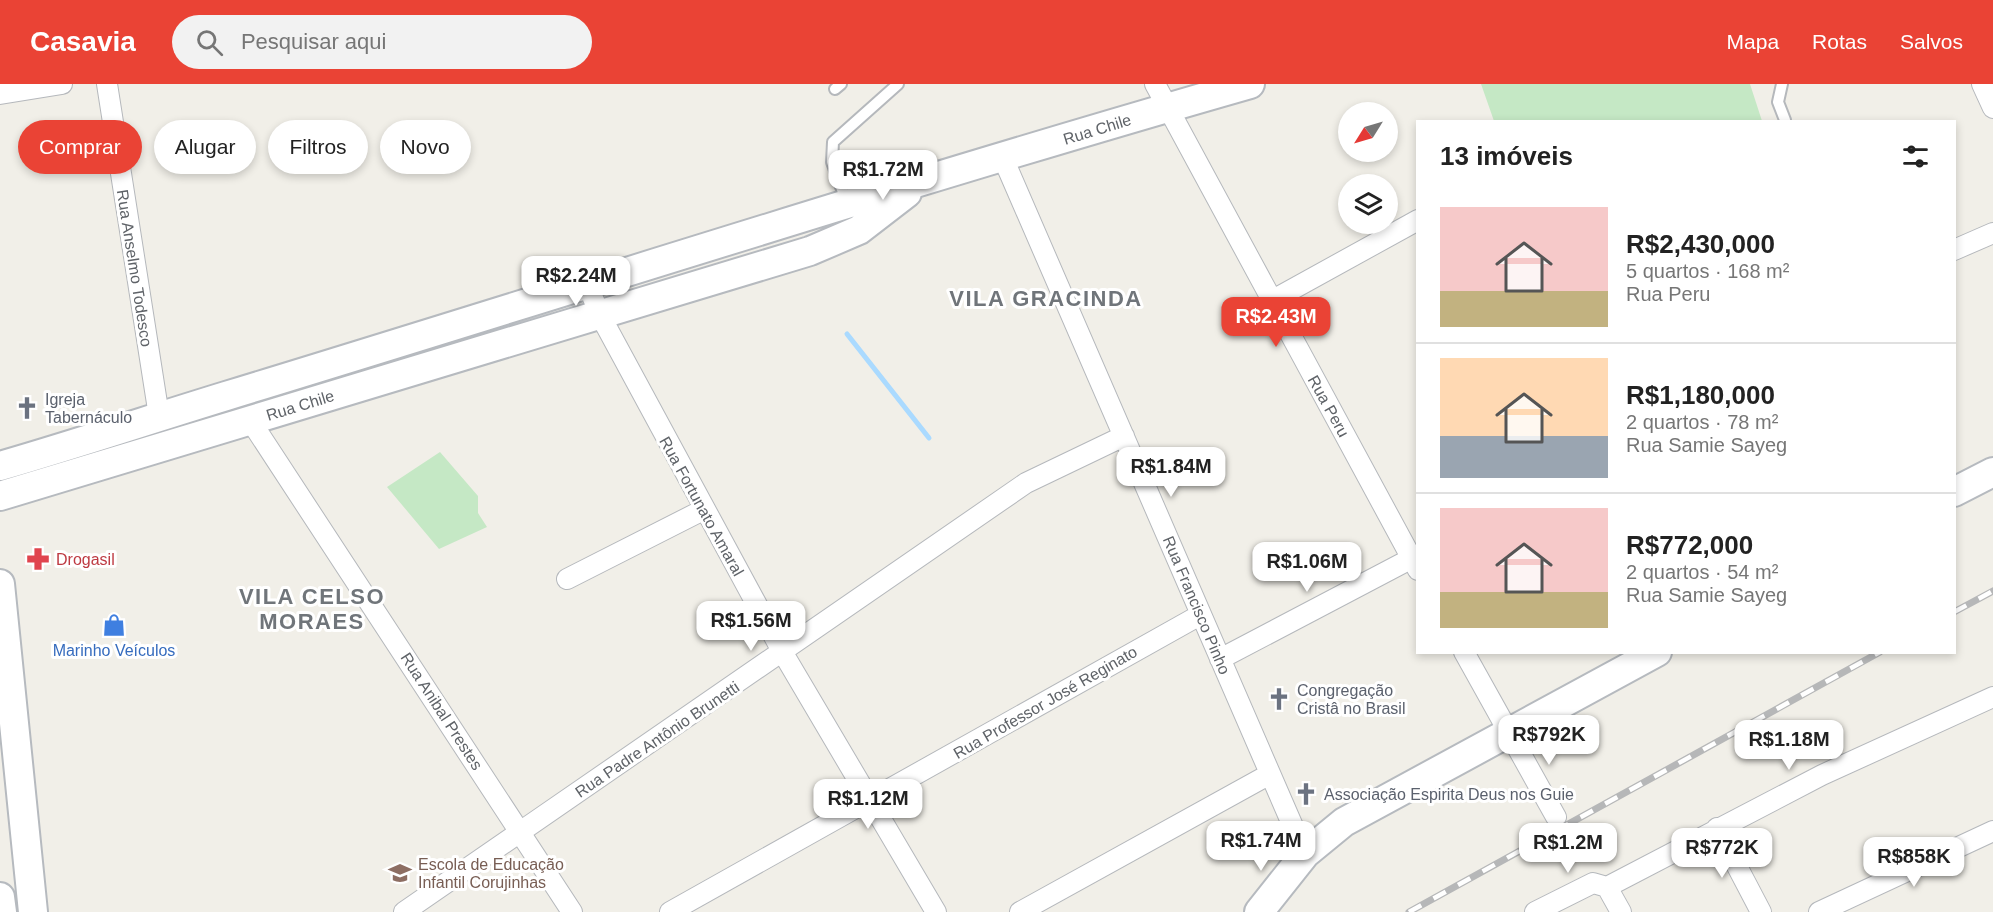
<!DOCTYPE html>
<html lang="pt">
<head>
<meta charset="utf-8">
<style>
  :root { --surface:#fff; --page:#f2f2f2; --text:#222; --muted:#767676; --line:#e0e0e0; --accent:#ea4335 }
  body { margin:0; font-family:Arial,sans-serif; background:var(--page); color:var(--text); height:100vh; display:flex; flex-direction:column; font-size:22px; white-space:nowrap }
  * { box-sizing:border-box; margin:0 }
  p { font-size:20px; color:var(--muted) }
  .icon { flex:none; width:33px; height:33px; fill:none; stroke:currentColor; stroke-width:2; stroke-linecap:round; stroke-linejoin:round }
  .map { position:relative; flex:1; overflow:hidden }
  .panel { position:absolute; left:1416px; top:36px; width:540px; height:534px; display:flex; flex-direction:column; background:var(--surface); border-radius:0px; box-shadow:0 3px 9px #0003 }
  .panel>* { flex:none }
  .hud { position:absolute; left:18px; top:36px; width:570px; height:54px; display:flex; gap:12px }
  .needle { width:39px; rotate:233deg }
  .fabs { position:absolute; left:1338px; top:18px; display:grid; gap:12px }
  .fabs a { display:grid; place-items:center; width:60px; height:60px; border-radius:50%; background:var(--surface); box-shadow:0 3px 9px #0003; font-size:30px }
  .price { position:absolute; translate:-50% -51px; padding:0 14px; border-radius:12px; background:#fff; color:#222; font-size:20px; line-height:39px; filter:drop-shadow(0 2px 3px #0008) }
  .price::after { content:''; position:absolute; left:50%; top:36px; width:18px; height:14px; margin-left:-9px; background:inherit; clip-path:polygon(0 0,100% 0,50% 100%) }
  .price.selected { background:var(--accent); color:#fff }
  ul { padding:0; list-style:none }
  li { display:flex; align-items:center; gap:18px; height:150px; padding:0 24px }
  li+li { border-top:2px solid var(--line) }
  li span { display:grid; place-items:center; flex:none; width:168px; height:120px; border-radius:0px; color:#555 }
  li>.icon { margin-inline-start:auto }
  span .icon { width:72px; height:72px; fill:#fffc; stroke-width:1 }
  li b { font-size:26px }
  h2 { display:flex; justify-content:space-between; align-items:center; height:72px; padding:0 24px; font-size:26px }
  .pill { padding:0 21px; border-radius:27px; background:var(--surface); box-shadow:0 3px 9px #0003; font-size:21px; line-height:54px }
  .pill.selected { background:var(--accent); color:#fff }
  header { display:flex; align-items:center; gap:36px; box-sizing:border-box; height:84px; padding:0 30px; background:var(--accent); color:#fff }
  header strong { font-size:28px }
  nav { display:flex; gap:33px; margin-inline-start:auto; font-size:21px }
  .search { width:420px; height:54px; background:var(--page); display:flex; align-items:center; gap:15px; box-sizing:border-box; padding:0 21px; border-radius:33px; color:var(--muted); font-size:22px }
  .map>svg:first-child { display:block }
</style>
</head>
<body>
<header>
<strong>Casavia</strong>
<div class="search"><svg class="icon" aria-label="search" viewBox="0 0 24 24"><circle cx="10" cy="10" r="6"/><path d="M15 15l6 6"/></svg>Pesquisar aqui</div>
<nav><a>Mapa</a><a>Rotas</a><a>Salvos</a></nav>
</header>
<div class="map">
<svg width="1993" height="828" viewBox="0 0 1993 828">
  <rect width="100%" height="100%" fill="#f1efe8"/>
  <path fill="#c5e8c5" d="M 1481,0 L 1750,0 L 1762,37 L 1494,37 Z
    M 440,368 L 478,412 L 478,429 L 487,443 L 439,465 L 387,403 Z"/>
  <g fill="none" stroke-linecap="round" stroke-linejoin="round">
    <path stroke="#aadaff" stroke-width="5" d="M 847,250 L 929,354"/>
    <g stroke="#b5b8bc" stroke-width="14">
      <path id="lane" d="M 1782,0 L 1778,18 L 1785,36
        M 835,5 L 841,0
        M 847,119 L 832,78 L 833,58 L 898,0"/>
    </g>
    <g stroke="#b5b8bc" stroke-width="22">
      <path id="street" d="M 107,0 L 159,332
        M 1155,0 L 1418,486
        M 1982,0 L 1993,24
        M 0,10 L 62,0
        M 1003,74 L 1305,770
        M 1954,166 L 1993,149
        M 588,202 L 600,231 L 783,569 L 936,828
        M 1271,217 L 1418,136
        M 250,336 L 572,828
        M 567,495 L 703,426
        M 1464,568 L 1556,733
        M 1220,575 L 1418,471
        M 1717,744 L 1761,828
        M 1607,803 L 1822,691 L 1993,613
        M 404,828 L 1026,399 L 1124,352
        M 670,828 L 1200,531
        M 1020,828 L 1270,690
        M 1535,828 L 1593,799 L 1607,803 L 1621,828
        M 1819,828 L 1993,747"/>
    </g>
    <g stroke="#b6babf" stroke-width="32">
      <path id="secondary" d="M 0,382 C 76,360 151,335 226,312 C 567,208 907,98 1250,0
        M 1954,408 L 1993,388
        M 0,412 L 810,167 L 859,146 L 907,109
        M 0,500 L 33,828
        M 0,813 L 2,828
        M 1259,828 L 1305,770 L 1344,738 L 1657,568"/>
    </g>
    <use href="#lane" stroke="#fff" stroke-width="10"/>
    <use href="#street" stroke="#fff" stroke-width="20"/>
    <use href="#secondary" stroke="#fff" stroke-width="28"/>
    <g stroke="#b6b7b8" stroke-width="7">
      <path id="rail" d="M 1954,528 L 1993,507
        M 1409,828 L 1880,568"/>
    </g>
    <use href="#rail" stroke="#fff" stroke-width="4.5" stroke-dasharray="14" stroke-linecap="butt"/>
  </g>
  <defs>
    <g id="church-bare" transform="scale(1.8)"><path d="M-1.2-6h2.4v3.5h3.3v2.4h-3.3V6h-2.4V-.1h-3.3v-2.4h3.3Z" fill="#6b7280" stroke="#fff" stroke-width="2.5" paint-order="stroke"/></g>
    <g id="pharmacy-bare" transform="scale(1.8)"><path d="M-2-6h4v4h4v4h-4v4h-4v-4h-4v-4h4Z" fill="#e0444e" stroke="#fff" stroke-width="2.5" paint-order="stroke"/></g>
    <g id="shop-bare" transform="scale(1.8)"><path d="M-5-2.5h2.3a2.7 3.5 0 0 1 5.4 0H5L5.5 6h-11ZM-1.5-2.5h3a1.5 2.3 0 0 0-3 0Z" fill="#3f7fe0" stroke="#fff" stroke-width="2.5" paint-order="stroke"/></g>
    <g id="school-bare" transform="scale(1.8)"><path d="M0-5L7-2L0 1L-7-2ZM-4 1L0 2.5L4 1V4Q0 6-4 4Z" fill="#8d6e63" stroke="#fff" stroke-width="2.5" paint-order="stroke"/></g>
  </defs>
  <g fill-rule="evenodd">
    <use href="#church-bare" x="27" y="324"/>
    <use href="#pharmacy-bare" x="38" y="475"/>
    <use href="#shop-bare" x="114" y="541"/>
    <use href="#church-bare" x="1279" y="615"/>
    <use href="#church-bare" x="1306" y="710"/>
    <use href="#school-bare" x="400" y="789"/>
  </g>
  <g text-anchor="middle" stroke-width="6" stroke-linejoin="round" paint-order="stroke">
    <g font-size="16" fill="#5f6368" stroke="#fff">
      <text transform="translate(1097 45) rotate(-17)" y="6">Rua Chile</text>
      <text transform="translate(135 184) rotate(81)" y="6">Rua Anselmo Todesco</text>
      <text transform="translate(300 321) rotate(-17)" y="6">Rua Chile</text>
      <text transform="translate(1329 322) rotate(61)" y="6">Rua Peru</text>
      <text transform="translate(702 422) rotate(61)" y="6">Rua Fortunato Amaral</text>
      <text transform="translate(1197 521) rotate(67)" y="6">Rua Francisco Pinho</text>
      <text transform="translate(1045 618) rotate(-30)" y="6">Rua Professor José Reginato</text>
      <text transform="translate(442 627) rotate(57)" y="6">Rua Anibal Prestes</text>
      <text transform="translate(657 655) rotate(-34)" y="6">Rua Padre Antônio Brunetti</text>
    </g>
    <g font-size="16" fill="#5b616d" stroke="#fff" text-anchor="start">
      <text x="45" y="321">Igreja<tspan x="45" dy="18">Tabernáculo</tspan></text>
      <text x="1297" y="612">Congregação<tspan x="1297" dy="18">Cristâ no Brasil</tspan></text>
      <text x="1324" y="716">Associação Espirita Deus nos Guie</text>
    </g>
    <g font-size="16" fill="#be3a42" stroke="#fff" text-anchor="start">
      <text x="56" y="481">Drogasil</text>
    </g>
    <g font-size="16" fill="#366cbe" stroke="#fff">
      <text x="114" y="572">Marinho Veículos</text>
    </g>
    <g font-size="16" fill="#785e54" stroke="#fff" text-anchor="start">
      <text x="418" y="786">Escola de Educação<tspan x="418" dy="18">Infantil Corujinhas</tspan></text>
    </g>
    <g font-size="22" font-weight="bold" letter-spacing="1.5" fill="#70757a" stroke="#fff">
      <text x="1046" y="222">VILA GRACINDA</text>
      <text x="312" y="520">VILA CELSO<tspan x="312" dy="25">MORAES</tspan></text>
    </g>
  </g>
</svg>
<div class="fabs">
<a><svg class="needle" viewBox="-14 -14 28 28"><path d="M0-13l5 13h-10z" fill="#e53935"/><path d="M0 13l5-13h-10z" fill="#767676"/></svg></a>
<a><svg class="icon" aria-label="layers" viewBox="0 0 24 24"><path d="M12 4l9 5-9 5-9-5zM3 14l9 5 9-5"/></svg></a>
</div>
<b class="price" style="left:883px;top:117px">R$1.72M</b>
<b class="price" style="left:576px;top:223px">R$2.24M</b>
<b class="price selected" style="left:1276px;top:264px">R$2.43M</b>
<b class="price" style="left:1171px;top:414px">R$1.84M</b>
<b class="price" style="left:1307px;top:509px">R$1.06M</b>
<b class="price" style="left:751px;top:568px">R$1.56M</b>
<b class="price" style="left:1549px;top:682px">R$792K</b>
<b class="price" style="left:1789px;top:687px">R$1.18M</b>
<b class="price" style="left:868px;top:746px">R$1.12M</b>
<b class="price" style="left:1261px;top:788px">R$1.74M</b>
<b class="price" style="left:1568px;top:790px">R$1.2M</b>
<b class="price" style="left:1722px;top:795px">R$772K</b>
<b class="price" style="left:1914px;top:804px">R$858K</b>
<div class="hud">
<a class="pill selected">Comprar</a>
<a class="pill">Alugar</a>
<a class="pill">Filtros</a>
<a class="pill">Novo</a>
</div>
<section class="panel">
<h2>13 imóveis<svg class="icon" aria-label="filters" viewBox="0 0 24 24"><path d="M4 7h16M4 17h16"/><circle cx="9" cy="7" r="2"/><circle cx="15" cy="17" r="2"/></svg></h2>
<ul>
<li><span style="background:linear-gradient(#f6c9c9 70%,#c2b280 0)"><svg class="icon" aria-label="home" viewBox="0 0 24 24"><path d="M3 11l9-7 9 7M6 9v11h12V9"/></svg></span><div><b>R$2,430,000</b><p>5 quartos · 168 m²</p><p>Rua Peru</p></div></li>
<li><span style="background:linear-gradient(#ffd9b3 65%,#9aa5b1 0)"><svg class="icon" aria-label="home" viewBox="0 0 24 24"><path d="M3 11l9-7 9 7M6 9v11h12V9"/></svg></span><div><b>R$1,180,000</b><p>2 quartos · 78 m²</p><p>Rua Samie Sayeg</p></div></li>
<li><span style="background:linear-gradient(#f6c9c9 70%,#c2b280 0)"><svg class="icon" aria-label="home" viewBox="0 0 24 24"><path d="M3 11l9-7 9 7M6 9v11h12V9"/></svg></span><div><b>R$772,000</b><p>2 quartos · 54 m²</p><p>Rua Samie Sayeg</p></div></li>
</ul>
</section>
</div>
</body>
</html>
